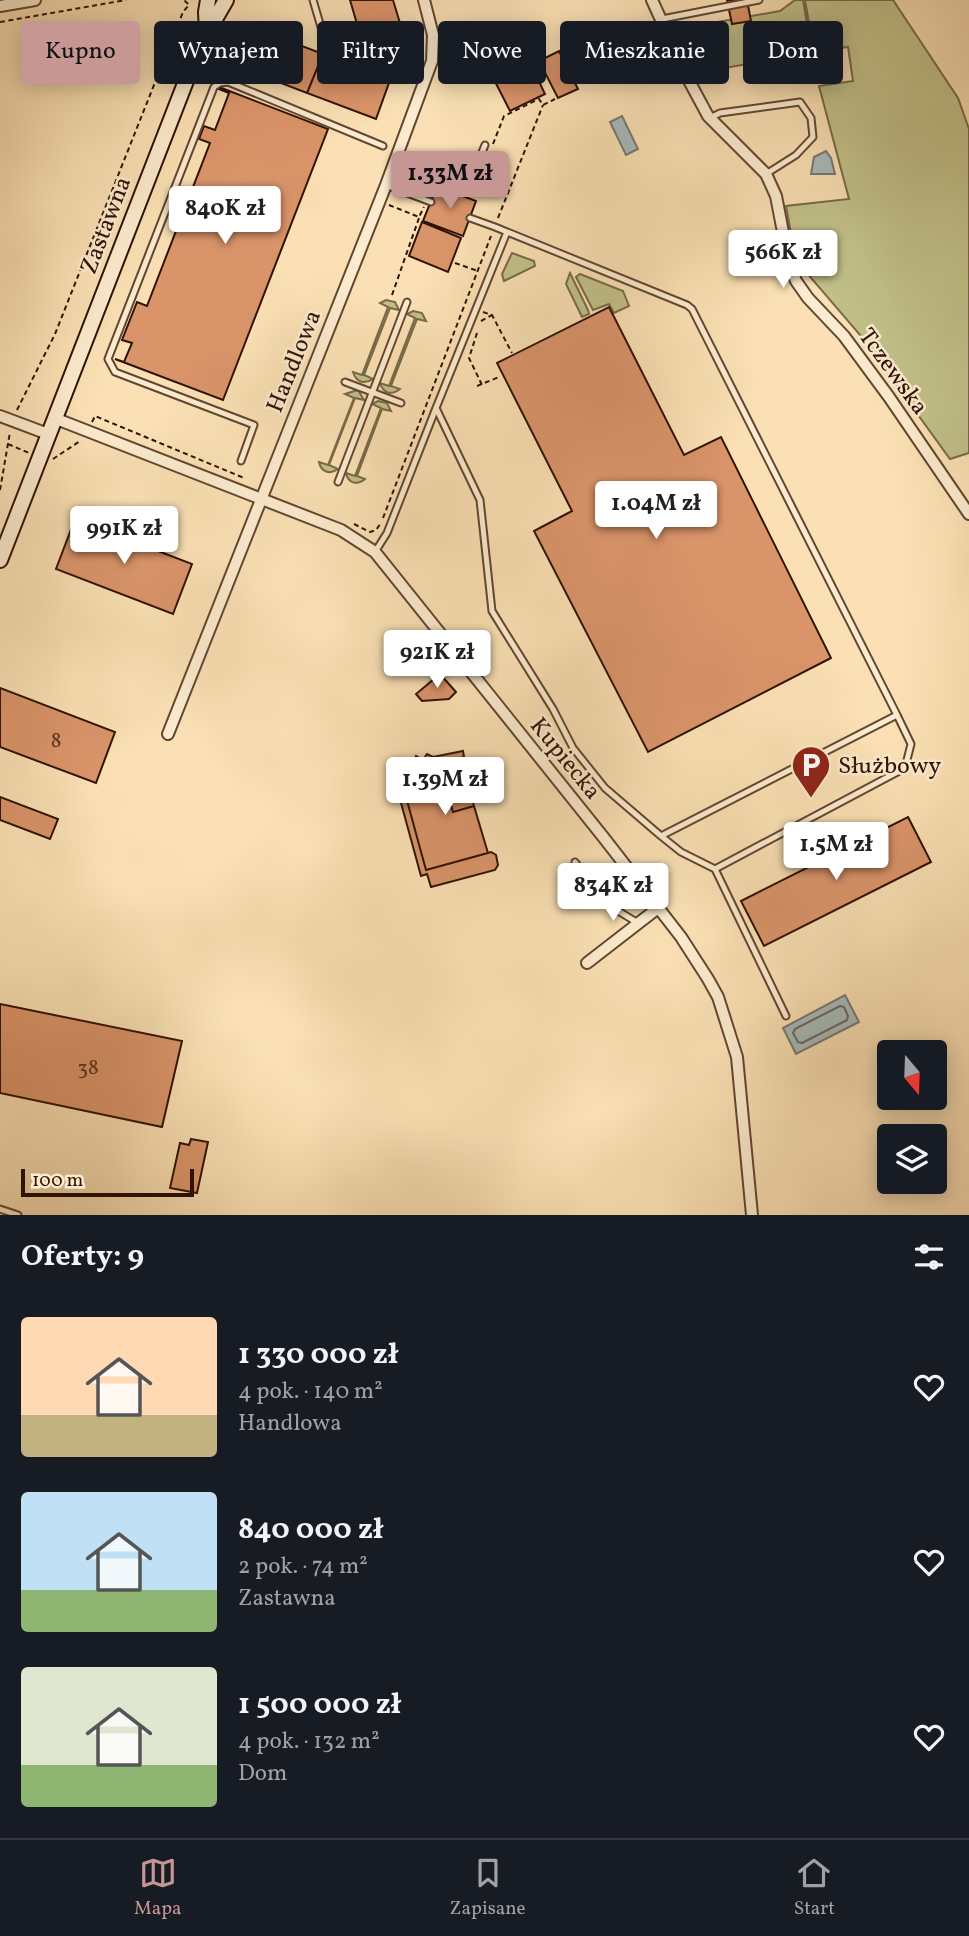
<!DOCTYPE html>
<html lang="pl">
<head>
<meta charset="utf-8">
<style>
  :root { --surface:#171b24; --page:#242831; --text:#f1f3f6; --muted:#9ea1a6; --line:#363941; --accent:#c59692 }
  body { margin:0; font-family:Vollkorn,serif; background:var(--page); color:var(--text); height:100vh; display:flex; flex-direction:column; font-size:26px; white-space:nowrap }
  * { box-sizing:border-box; margin:0 }
  p { font-size:23px; color:var(--muted) }
  .icon { flex:none; width:38px; height:38px; fill:none; stroke:currentColor; stroke-width:2; stroke-linecap:round; stroke-linejoin:round }
  .map { position:relative; height:1215px; overflow:hidden }
  .panel { display:flex; flex-direction:column; background:var(--surface); flex:1 }
  .panel>* { flex:none }
  .guide { position:absolute; left:21px; top:21px; width:928px; height:63px; display:flex; gap:14px }
  .needle { width:46px; rotate:161deg }
  .tools { position:absolute; left:877px; top:1040px; display:grid; gap:14px }
  .tools a { display:grid; place-items:center; width:70px; height:70px; border-radius:7px; background:var(--surface); box-shadow:0 4px 18px #0003; font-size:35px }
  .scale { position:absolute; left:21px; bottom:18px; width:173px; box-sizing:border-box; padding-left:7px; border:4px solid #301305; border-top:0; font-size:19px; line-height:24px; white-space:nowrap; color:#301305; -webkit-text-stroke:5px #fcebce; paint-order:stroke }
  .price { position:absolute; translate:-50% -60px; padding:0 16px; border-radius:7px; background:#fff; color:#222; font-size:23px; line-height:46px; filter:drop-shadow(0 2px 4px #0008) }
  .price::after { content:''; position:absolute; left:50%; top:42px; width:21px; height:16px; margin-left:-10px; background:inherit; clip-path:polygon(0 0,100% 0,50% 100%) }
  .price.on { background:var(--accent); color:#111 }
  ul { padding:0; list-style:none }
  li { display:flex; align-items:center; gap:21px; height:175px; padding:0 21px }
  li span { display:grid; place-items:center; flex:none; width:196px; height:140px; border-radius:7px; color:#555 }
  li>.icon { margin-inline-start:auto }
  span .icon { width:84px; height:84px; fill:#fffc; stroke-width:1 }
  li b { font-size:30px }
  h2 { display:flex; justify-content:space-between; align-items:center; height:84px; padding:0 21px; font-size:30px }
  .chip { padding:0 24px; border-radius:7px; background:var(--surface); box-shadow:0 4px 18px #0003; font-size:24px; line-height:63px }
  .chip.on { background:var(--accent); color:#111 }
  .dock { display:flex; justify-content:space-around; align-items:center; height:98px; border-top:2px solid var(--line); background:var(--surface); font-size:19px; color:var(--muted) }
  .dock a { display:grid; justify-items:center; gap:4px }
  .dock .on { color:var(--accent) }
  .map>svg:first-child { display:block }
</style>
</head>
<body>
<div class="map">
<svg width="969" height="1215" viewBox="0 0 969 1215">
  <rect width="100%" height="100%" fill="#fae0b4"/>
  <filter id="stains"><feTurbulence type="fractalNoise" baseFrequency=".00286" numOctaves="4"/><feColorMatrix values="0 0 0 0 .2 0 0 0 0 .09 0 0 0 0 .02 0 0 0 .5 -.17"/></filter>
  <radialGradient id="worn" r=".72"><stop offset=".6" stop-color="#630" stop-opacity="0"/><stop offset="1" stop-color="#630" stop-opacity=".3"/></radialGradient>
  <path fill="#c2c18a" stroke="#796a48" stroke-width="2" d="M 795,0 L 803,0 L 812,53 L 695,73 L 674,30 L 676,27 L 684,28 L 780,11 Z
    M 805,0 L 893,0 L 958,98 L 969,129 L 969,453 L 950,459 L 861,336 L 800,265 L 793,245 L 786,206 L 849,199 L 819,86 L 853,81 L 848,47 L 814,52 Z
    M 512,253 L 534,261 L 535,266 L 504,281 L 502,274 Z
    M 570,273 L 588,310 L 589,314 L 582,317 L 566,284 Z
    M 580,274 L 623,291 L 629,306 L 614,313 L 609,304 L 593,310 L 576,277 Z
    M 386,300 L 395,302 L 399,310 L 390,308 L 364,375 L 373,379 C 364,385 356,382 353,372 L 362,375 L 388,307 L 380,303 Z
    M 413,311 L 422,313 L 426,321 L 417,319 L 391,386 L 400,389 C 391,396 383,393 380,383 L 389,386 L 415,318 L 407,314 Z
    M 358,390 L 364,400 L 355,398 L 329,465 L 338,469 C 330,475 321,472 319,462 L 328,465 L 354,398 L 345,394 Z
    M 378,401 L 387,403 L 391,411 L 382,409 L 357,476 L 365,479 C 357,486 348,483 346,473 L 355,476 L 381,408 L 372,404 Z"/>
  <path fill="#a5baba" stroke="#767772" stroke-width="2" d="M 622,116 L 638,149 L 626,155 L 610,122 Z
    M 826,151 L 831,158 L 835,174 L 811,174 L 814,157 Z
    M 845,995 L 859,1022 L 796,1054 L 783,1028 Z"/>
  <g fill="none" stroke-linecap="round" stroke-linejoin="round">
    <path stroke="#6a6660" stroke-width="2" d="M 840,1006 L 844,1007 L 848,1016 L 847,1020 L 802,1043 L 798,1042 L 793,1033 L 795,1029 Z"/>
  </g>
  <path fill="#da946a" stroke="#301305" stroke-width="2" d="M 350,0 L 393,0 L 406,43 L 383,50 L 362,41 Z
    M 727,0 L 747,0 L 751,21 L 732,24 Z
    M 255,28 L 323,54 L 307,93 L 239,67 Z
    M 522,46 L 545,94 L 510,111 L 486,64 Z
    M 559,51 L 578,89 L 558,98 L 539,61 Z
    M 323,54 L 390,80 L 376,119 L 307,93 Z
    M 219,87 L 328,129 L 223,400 L 115,359 L 124,362 L 132,343 L 122,340 L 137,302 L 147,306 L 210,143 L 199,139 L 204,126 L 215,130 L 229,93 L 219,89 Z
    M 437,186 L 476,201 L 463,236 L 423,221 Z
    M 422,222 L 461,238 L 448,272 L 409,256 Z
    M 609,307 L 684,455 L 721,437 L 831,658 L 648,752 L 534,531 L 572,511 L 497,363 Z
    M 75,519 L 192,564 L 173,614 L 56,569 Z
    M 440,674 L 456,692 L 449,699 L 422,701 L 416,694 Z
    M 0,688 L 115,732 L 96,783 L 0,747 Z
    M 463,751 L 464,757 L 461,758 L 474,806 L 453,812 L 439,763 L 400,775 L 426,870 L 491,852 L 496,855 L 498,865 L 495,870 L 431,887 L 427,874 L 421,876 L 392,770 L 397,762 L 402,765 L 406,759 L 413,763 L 416,756 L 423,760 L 427,754 L 433,757 Z
    M 439,763 L 453,812 L 474,806 L 488,853 L 426,870 L 400,775 Z
    M 0,797 L 58,819 L 50,839 L 0,820 Z
    M 908,817 L 931,862 L 764,946 L 741,901 Z
    M 0,1004 L 182,1041 L 162,1127 L 0,1093 Z
    M 191,1139 L 208,1142 L 197,1193 L 170,1188 L 180,1143 L 189,1145 Z"/>
  <g fill="none" stroke-linecap="round" stroke-linejoin="round">
    <g stroke="#624631" stroke-width="9">
      <path id="lane" d="M 313,0 L 323,34 L 404,67
        M 662,19 L 759,0
        M 710,118 L 720,113 L 800,102 L 811,118 L 813,137 L 796,155 L 766,174
        M 431,158 L 475,169 L 485,145
        M 386,185 L 431,202
        M 470,218 L 495,227 L 687,305 L 692,309 L 897,715 L 661,836 L 605,788 L 573,748 L 553,709 L 492,611 L 480,500 L 436,408 L 507,232
        M 345,382 L 401,403
        M 241,461 L 254,425 L 115,372 L 108,359 L 214,87 L 220,83 L 228,82 L 383,146
        M 338,482 L 407,302
        M 375,552 L 387,533 L 436,408
        M 661,836 L 681,852 L 715,869 L 905,768 L 911,744 L 897,715
        M 575,862 L 610,906 L 638,923
        M 715,869 L 786,1016
        M 0,1209 L 18,1215"/>
    </g>
    <g stroke="#624631" stroke-width="14">
      <path id="street" d="M 652,0 L 687,77 L 708,116 L 766,174 L 776,196 L 789,263 L 796,281 L 808,298 L 844,336 L 889,397 L 969,514
        M 0,6 L 35,0
        M 0,416 L 48,434
        M 54,418 L 341,530 L 375,552 L 604,838 L 681,937 L 708,979 L 718,997 L 737,1057 L 752,1215
        M 168,734 L 386,185 L 432,61 L 433,35 L 424,0
        M 587,963 L 658,908"/>
    </g>
    <g stroke="#301305" stroke-width="18">
      <path id="secondary" d="M 207,33 L 206,12 L 208,0
        M 0,560 L 191,68 L 207,33 L 226,0"/>
    </g>
    <path stroke="#301305" stroke-width="2" stroke-dasharray="5 3.5" stroke-linecap="butt" d="M 0,22 L 126,0
      M 493,144 L 504,116 L 539,99 L 543,105 L 555,99
      M 440,168 L 438,174 L 477,185 L 481,175
      M 431,192 L 438,175
      M 389,205 L 419,217 L 424,207
      M 498,218 L 543,105
      M 455,263 L 478,271
      M 392,295 L 419,218
      M 483,312 L 492,315 L 512,353
      M 481,321 L 492,315
      M 477,333 L 469,358 L 482,385
      M 477,386 L 499,377
      M 17,410 L 55,334 L 183,12 L 189,5 L 184,0
      M 92,422 L 95,416 L 244,478
      M 8,444 L 29,453
      M 53,459 L 80,441
      M 0,490 L 10,432
      M 383,518 L 491,236
      M 354,524 L 370,532 L 376,530 L 381,523"/>
    <use href="#lane" stroke="#fcebce" stroke-width="5"/>
    <use href="#street" stroke="#fcebce" stroke-width="10"/>
    <use href="#secondary" stroke="#fcebce" stroke-width="14"/>
  </g>
  <defs>
    <g id="parking-pin" transform="scale(2.0125)"><path d="M0 17L-7.5 6A9.5 9.5 0 1 1 7.5 6Z" fill="#8f2418" stroke="#fcebce"/><path d="M-3.5-5.5H1a3.5 3.5 0 0 1 0 7H-1V5.5H-3.5ZM-1-3.4V-.6H.8a1.4 1.4 0 0 0 0-2.8Z" fill="#fff"/></g>
  </defs>
  <g fill-rule="evenodd">
    <use href="#parking-pin" x="811" y="765"/>
  </g>
  <g text-anchor="middle" stroke-width="5" stroke-linejoin="round" paint-order="stroke">
    <g font-size="21" fill="#5a331e">
      <text x="56" y="747">8</text>
      <text x="88" y="1074">38</text>
    </g>
    <g font-size="24" fill="#301305" stroke="#fcebce">
      <text transform="translate(105 225) rotate(-69)" y="8">Zastawna</text>
      <text transform="translate(293 361) rotate(-68)" y="8">Handlowa</text>
      <text transform="translate(894 371) rotate(54)" y="8">Tczewska</text>
      <text transform="translate(566 758) rotate(51)" y="8">Kupiecka</text>
    </g>
    <g font-size="24" fill="#301305" stroke="#fcebce" text-anchor="start">
      <text x="838" y="773">Służbowy</text>
    </g>
  </g>
  <rect width="100%" height="100%" filter="url(#stains)"/>
  <rect width="100%" height="100%" fill="url(#worn)"/>
</svg>
<div class="tools">
<a><svg class="needle" viewBox="-14 -14 28 28"><path d="M0-13l5 13h-10z" fill="#e53935"/><path d="M0 13l5-13h-10z" fill="#9ea1a6"/></svg></a>
<a><svg class="icon" aria-label="layers" viewBox="0 0 24 24"><path d="M12 4l9 5-9 5-9-5zM3 14l9 5 9-5"/></svg></a>
</div>
<div class="scale">100 m</div>
<b class="price on" style="left:450px;top:211px">1.33M zł</b>
<b class="price" style="left:225px;top:246px">840K zł</b>
<b class="price" style="left:783px;top:290px">566K zł</b>
<b class="price" style="left:656px;top:541px">1.04M zł</b>
<b class="price" style="left:124px;top:566px">991K zł</b>
<b class="price" style="left:437px;top:690px">921K zł</b>
<b class="price" style="left:445px;top:817px">1.39M zł</b>
<b class="price" style="left:836px;top:882px">1.5M zł</b>
<b class="price" style="left:613px;top:923px">834K zł</b>
<div class="guide">
<a class="chip on">Kupno</a>
<a class="chip">Wynajem</a>
<a class="chip">Filtry</a>
<a class="chip">Nowe</a>
<a class="chip">Mieszkanie</a>
<a class="chip">Dom</a>
</div>
</div>
<section class="panel">
<h2>Oferty: 9<svg class="icon" aria-label="filters" viewBox="0 0 24 24"><path d="M4 7h16M4 17h16"/><circle cx="9" cy="7" r="2"/><circle cx="15" cy="17" r="2"/></svg></h2>
<ul>
<li><span style="background:linear-gradient(#ffd9b3 70%,#c2b280 0)"><svg class="icon" aria-label="home" viewBox="0 0 24 24"><path d="M3 11l9-7 9 7M6 9v11h12V9"/></svg></span><div><b>1 330 000 zł</b><p>4 pok. · 140 m²</p><p>Handlowa</p></div><svg class="icon" aria-label="heart" viewBox="0 0 24 24"><path d="M12 20l-8-8c-3-5 5-10 8-4 3-6 11-1 8 4z"/></svg></li>
<li><span style="background:linear-gradient(#bfe0f5 70%,#8fb573 0)"><svg class="icon" aria-label="home" viewBox="0 0 24 24"><path d="M3 11l9-7 9 7M6 9v11h12V9"/></svg></span><div><b>840 000 zł</b><p>2 pok. · 74 m²</p><p>Zastawna</p></div><svg class="icon" aria-label="heart" viewBox="0 0 24 24"><path d="M12 20l-8-8c-3-5 5-10 8-4 3-6 11-1 8 4z"/></svg></li>
<li><span style="background:linear-gradient(#dfe7d0 70%,#8fb573 0)"><svg class="icon" aria-label="home" viewBox="0 0 24 24"><path d="M3 11l9-7 9 7M6 9v11h12V9"/></svg></span><div><b>1 500 000 zł</b><p>4 pok. · 132 m²</p><p>Dom</p></div><svg class="icon" aria-label="heart" viewBox="0 0 24 24"><path d="M12 20l-8-8c-3-5 5-10 8-4 3-6 11-1 8 4z"/></svg></li>
</ul>
</section>
<nav class="dock">
<a class="on"><svg class="icon" aria-label="map" viewBox="0 0 24 24"><path d="M3 6l6-2 6 2 6-2v14l-6 2-6-2-6 2zM9 4v14M15 6v14"/></svg>Mapa</a>
<a><svg class="icon" aria-label="saved" viewBox="0 0 24 24"><path d="M7 4h10v16l-5-4-5 4z"/></svg>Zapisane</a>
<a><svg class="icon" aria-label="home" viewBox="0 0 24 24"><path d="M3 11l9-7 9 7M6 9v11h12V9"/></svg>Start</a>
</nav>
</body>
</html>
